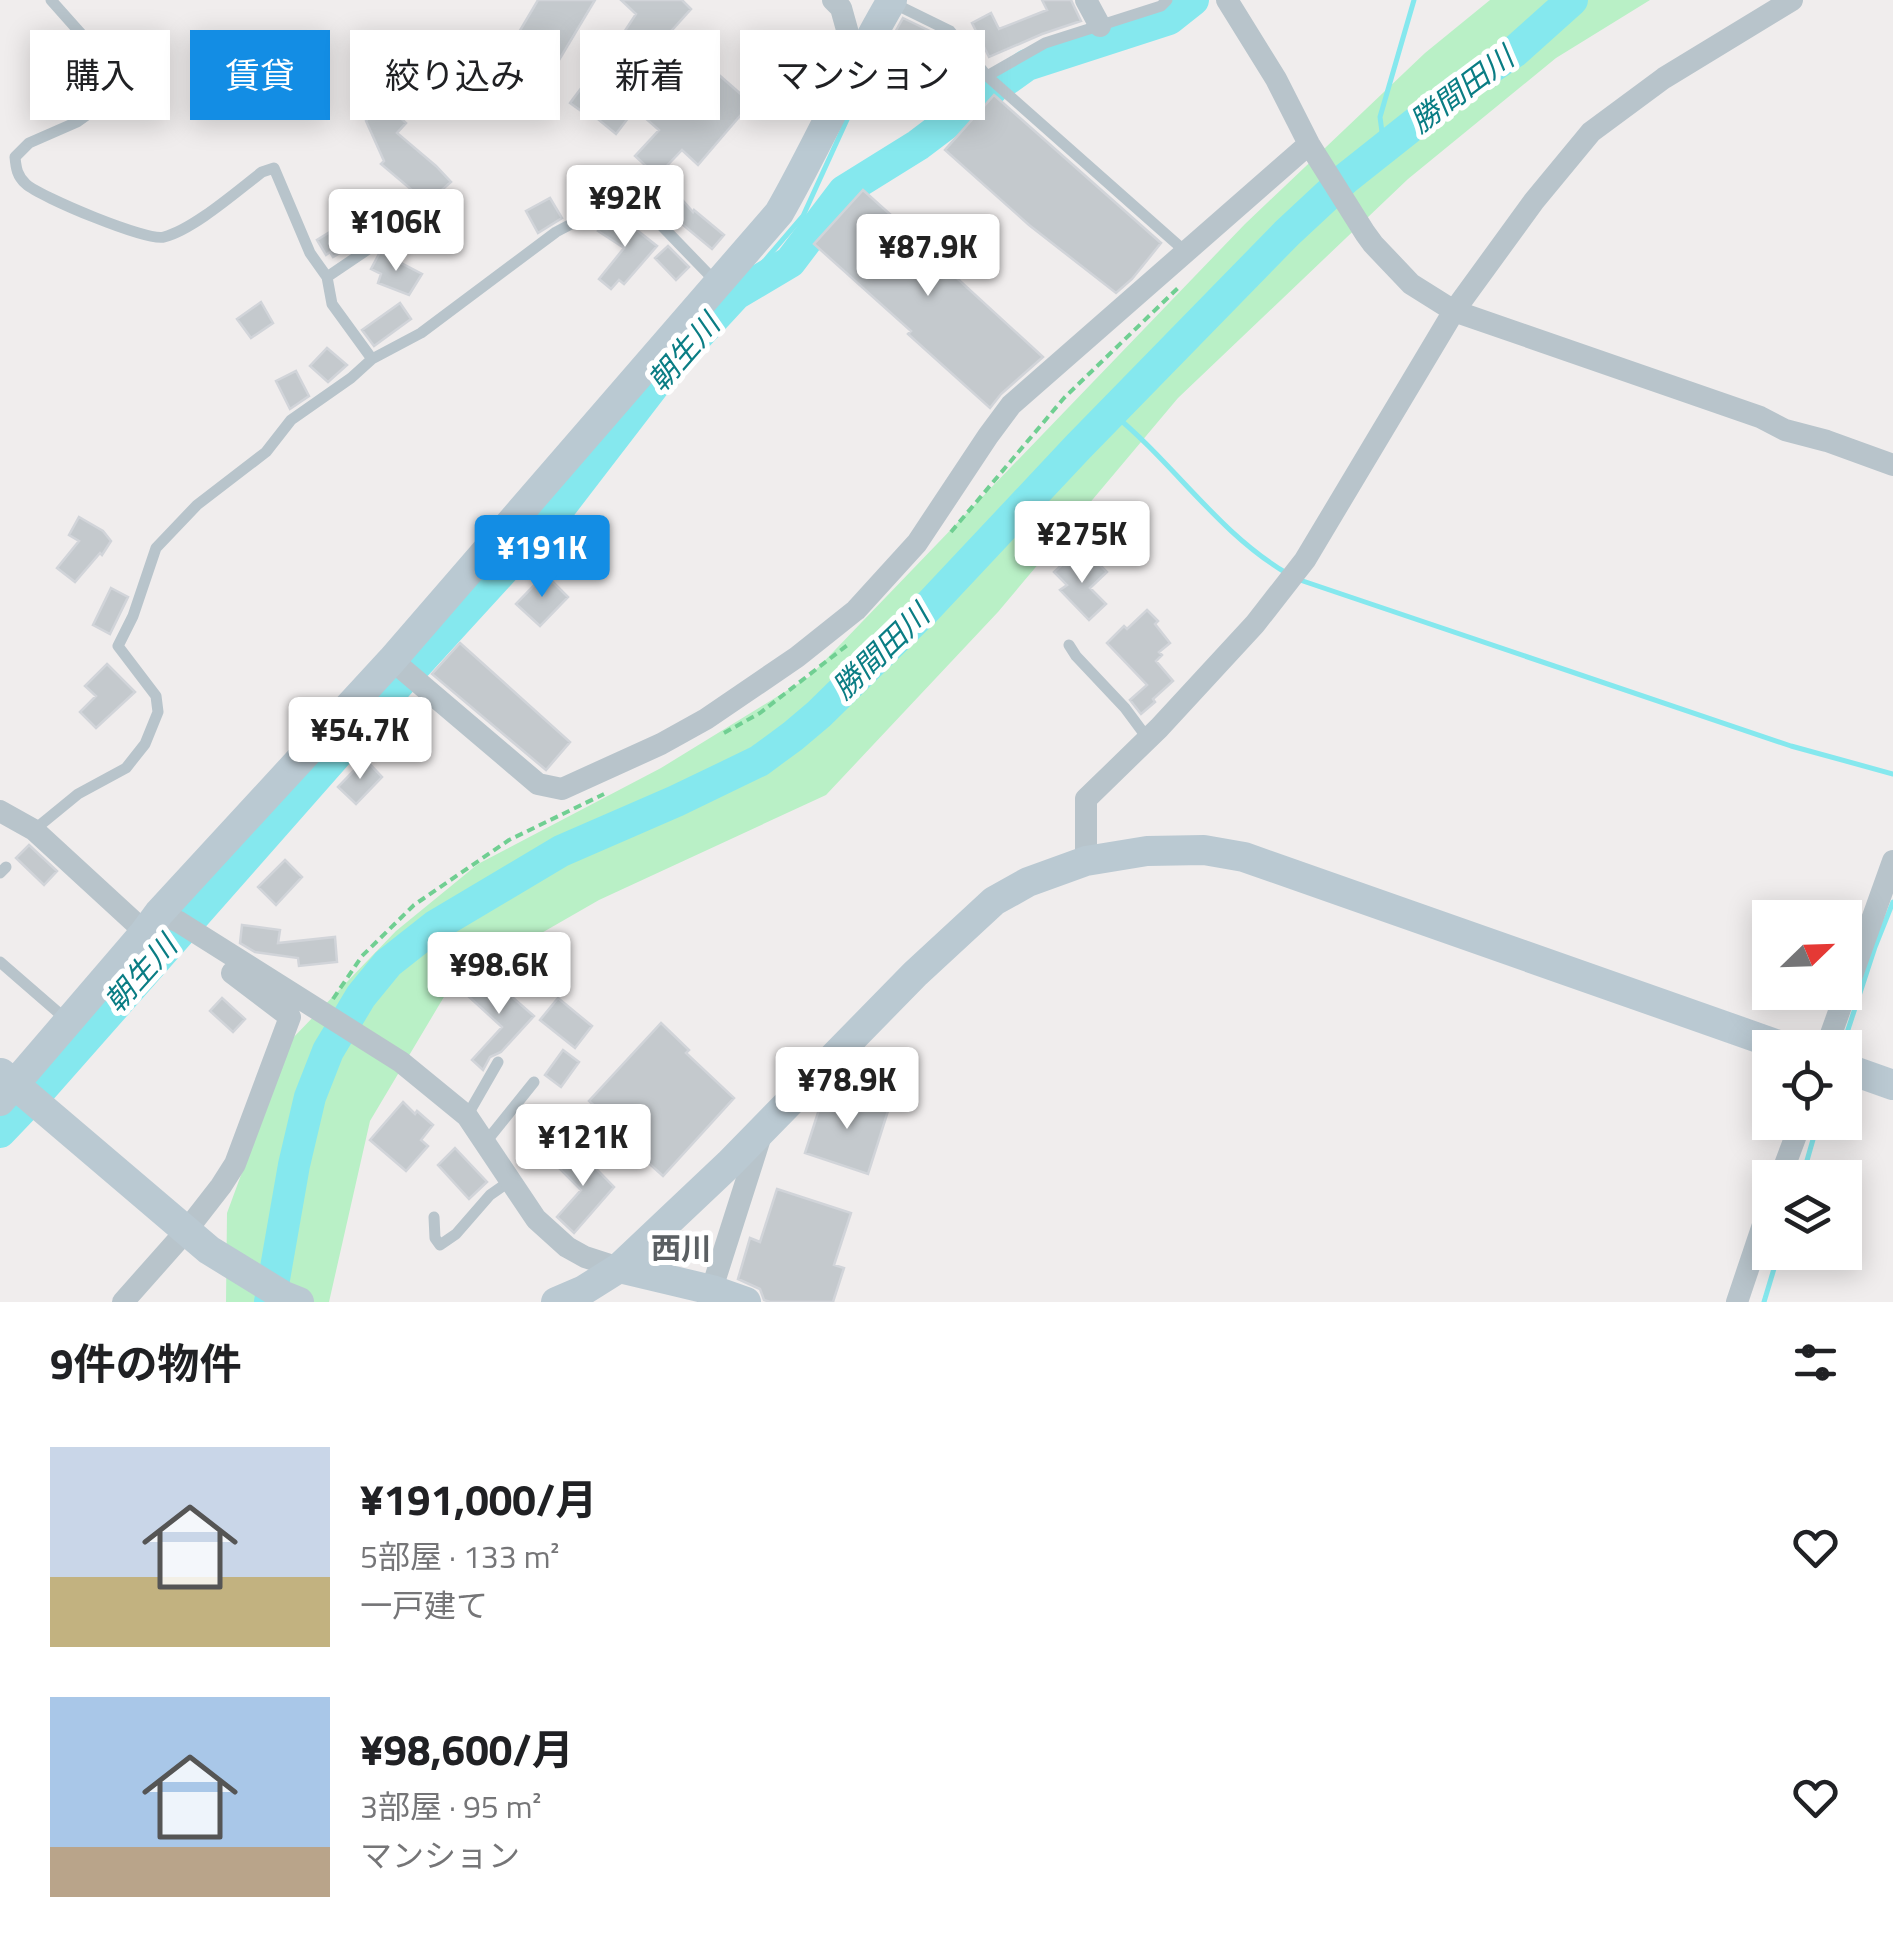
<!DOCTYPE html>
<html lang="ja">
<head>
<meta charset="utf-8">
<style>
  :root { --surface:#fff; --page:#f2f2f2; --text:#202124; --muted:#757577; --accent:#138de4 }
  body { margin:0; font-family:"Titillium Web","Noto Sans JP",sans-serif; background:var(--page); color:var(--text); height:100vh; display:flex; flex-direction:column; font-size:38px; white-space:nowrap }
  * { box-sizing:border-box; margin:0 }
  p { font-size:32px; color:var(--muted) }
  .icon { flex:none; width:55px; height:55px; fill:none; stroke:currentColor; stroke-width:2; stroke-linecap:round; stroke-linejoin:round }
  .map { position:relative; height:1302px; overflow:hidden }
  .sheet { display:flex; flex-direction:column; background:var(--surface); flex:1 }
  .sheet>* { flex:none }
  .hud { position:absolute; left:30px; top:30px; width:1000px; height:90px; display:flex; gap:20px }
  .needle { width:65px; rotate:67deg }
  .tools { position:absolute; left:1752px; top:900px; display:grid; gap:20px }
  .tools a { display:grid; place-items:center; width:110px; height:110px; border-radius:0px; background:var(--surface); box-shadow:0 5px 25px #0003; font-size:50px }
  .price { position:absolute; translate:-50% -85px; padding:0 22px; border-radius:10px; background:#fff; color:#222; font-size:32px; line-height:65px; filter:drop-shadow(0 2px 5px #0008) }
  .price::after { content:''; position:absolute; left:50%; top:60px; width:30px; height:22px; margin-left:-15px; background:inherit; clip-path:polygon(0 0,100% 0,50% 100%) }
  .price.current { background:var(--accent); color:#fff }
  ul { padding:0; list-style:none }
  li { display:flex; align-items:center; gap:30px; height:250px; padding:0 50px }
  li span { display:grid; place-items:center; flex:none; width:280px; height:200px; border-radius:0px; color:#555 }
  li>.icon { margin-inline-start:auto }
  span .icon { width:120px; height:120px; fill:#fffc; stroke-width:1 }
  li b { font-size:42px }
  h2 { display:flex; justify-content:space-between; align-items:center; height:120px; padding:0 50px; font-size:42px }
  .pill { padding:0 35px; border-radius:0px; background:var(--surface); box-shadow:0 5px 25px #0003; font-size:35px; line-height:90px }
  .pill.current { background:var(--accent); color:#fff }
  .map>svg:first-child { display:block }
</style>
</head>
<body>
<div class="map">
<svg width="1893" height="1302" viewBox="0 0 1893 1302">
  <rect width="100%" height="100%" fill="#f0eded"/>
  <path fill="#b9f0c6" d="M 1490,0 L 1650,0 L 1556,58 L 1408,179 L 1178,398 L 998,612 L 826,795 L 599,900 L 451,985 L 370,1121 L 329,1302 L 226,1302 L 227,1213 L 291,1040 L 396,931 L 478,864 L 661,768 L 809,677 L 1245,224 L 1425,53 Z"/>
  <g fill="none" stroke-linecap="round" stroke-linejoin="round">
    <path stroke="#85e8ee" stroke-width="5" d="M 1384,147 L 1380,117 L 1414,0
      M 736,294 L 803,216 L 850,113
      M 1112,413 C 1174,463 1218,533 1288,574
      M 1297,579 L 1791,746 L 1893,774
      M 1842,1048 L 1875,947 L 1893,902
      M 1802,1178 L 1818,1122
      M 1764,1302 L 1779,1252"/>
    <path stroke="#85e8ee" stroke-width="32" d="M 1003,82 L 1027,65 L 1169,19 L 1193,0
      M 417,664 L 558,510 L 664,372 L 736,294 L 790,262 L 844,191 L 918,145 L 992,89
      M 0,1132 L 43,1087 L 401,681
      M 270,1302 L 294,1165 L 310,1097 L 328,1051 L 361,996 L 388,963 L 435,926 L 561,851 L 676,801 L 759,761 L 793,736 L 819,714 L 924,611 L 1078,447 L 1287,233 L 1345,179 L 1456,91 L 1514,52 L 1572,0"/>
  </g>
  <path fill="#c4c9cd" stroke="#d1d4d9" stroke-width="2.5" d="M 538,0 L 595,0 L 541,90 L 499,66 Z
    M 621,0 L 682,0 L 691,9 L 664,39 L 656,32 L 638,58 L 617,43 L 636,14 Z
    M 1042,0 L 1071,0 L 1081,21 L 1042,34 L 989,57 L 972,23 L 991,13 L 999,29 L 1047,10 Z
    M 903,18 L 936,34 L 919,64 L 905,57 L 909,50 L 899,44 L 901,41 L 893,36 Z
    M 695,54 L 751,103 L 698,165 L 682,150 L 657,176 L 635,156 L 659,130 L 635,109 L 616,134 L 593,115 L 591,118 L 570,103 L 582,87 L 612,109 L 619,100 L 621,102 L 647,64 L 671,81 Z
    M 994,95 L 1161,243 L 1132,279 L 1116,293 L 1029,225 L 945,150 Z
    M 382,100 L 406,123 L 397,133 L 436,166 L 451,182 L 436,195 L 442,201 L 422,221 L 408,207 L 419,196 L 381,164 L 384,161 L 366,121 Z
    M 664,179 L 693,212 L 694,210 L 724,235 L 712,249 L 647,195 Z
    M 863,190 L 950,268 L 948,270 L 1043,357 L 1001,394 L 990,408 L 908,334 L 911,331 L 814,244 Z
    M 550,198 L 562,218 L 538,233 L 526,211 Z
    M 614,212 L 657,246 L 624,284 L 619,280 L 611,289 L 599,279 L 624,248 L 598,231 L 609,215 Z
    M 338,227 L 350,247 L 333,257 L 330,252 L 326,255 L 317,240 Z
    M 668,246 L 689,267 L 676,280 L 655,258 Z
    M 380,252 L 422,274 L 409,295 L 378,283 L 381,274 L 371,269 Z
    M 261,302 L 273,323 L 251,338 L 237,319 Z
    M 400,303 L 411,319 L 374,346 L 362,330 Z
    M 327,348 L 347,365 L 328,382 L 310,366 Z
    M 296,371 L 309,396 L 290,409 L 276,381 Z
    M 79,517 L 103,531 L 111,541 L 102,555 L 100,553 L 75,582 L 57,568 L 79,541 L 69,535 Z
    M 1075,559 L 1087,570 L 1096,561 L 1107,572 L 1090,588 L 1106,604 L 1089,620 L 1060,590 L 1067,585 L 1054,572 L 1067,560 L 1070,563 Z
    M 545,574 L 568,597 L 540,626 L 516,604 Z
    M 111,588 L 128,597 L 110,634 L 93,625 Z
    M 1147,610 L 1158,621 L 1155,624 L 1170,643 L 1159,652 L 1162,655 L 1156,661 L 1173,681 L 1153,699 L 1155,702 L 1141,714 L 1130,700 L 1147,685 L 1107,643 L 1124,626 L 1127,629 Z
    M 460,643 L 570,742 L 546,770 L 432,674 Z
    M 107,664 L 135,692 L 96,728 L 80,712 L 96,696 L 85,686 Z
    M 365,759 L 382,777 L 356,804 L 338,787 Z
    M 29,845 L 57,871 L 44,885 L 16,858 Z
    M 285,860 L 302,877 L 276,905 L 258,887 Z
    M 242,925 L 280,930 L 278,943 L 335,937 L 337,962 L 299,966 L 298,958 L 255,952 L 240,943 Z
    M 487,975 L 534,1016 L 501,1052 L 490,1057 L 483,1070 L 472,1060 L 502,1027 L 468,996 Z
    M 222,998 L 245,1019 L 233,1032 L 210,1011 Z
    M 558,998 L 592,1026 L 575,1048 L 540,1020 Z
    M 661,1023 L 689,1050 L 686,1053 L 734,1098 L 663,1176 L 634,1150 L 638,1146 L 589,1101 Z
    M 563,1050 L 579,1062 L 561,1087 L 545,1075 Z
    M 827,1091 L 888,1111 L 868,1174 L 805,1153 L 824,1094 Z
    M 403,1102 L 415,1114 L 417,1111 L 433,1125 L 421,1140 L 428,1146 L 406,1171 L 370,1140 Z
    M 575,1147 L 614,1187 L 574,1233 L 557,1217 L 581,1190 L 557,1166 Z
    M 455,1148 L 487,1182 L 469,1199 L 438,1165 Z
    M 777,1189 L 851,1213 L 834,1265 L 844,1268 L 833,1302 L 770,1302 L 764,1300 L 760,1289 L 738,1279 L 750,1238 L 760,1242 Z"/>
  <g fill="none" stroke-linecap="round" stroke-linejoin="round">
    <path stroke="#70cf92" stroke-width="4" stroke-dasharray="8 5" stroke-linecap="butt" d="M 951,532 L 1064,398 L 1179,287
      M 724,733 L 760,713 L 850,643
      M 333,999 L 362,956 L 414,905 L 509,840 L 604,794"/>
    <path stroke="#b8c4cb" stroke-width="11" d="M 51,0 L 83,36 L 108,83 L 105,102 L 77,122 L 29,143 L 15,157 C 16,168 17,176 26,184 C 40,197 148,242 164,237 C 194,229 237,191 262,172 L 274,168 L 310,253 L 327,277 L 332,304 L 372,359
      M 891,2 L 950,31 L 987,76 L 1045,43 L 1161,6 L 1167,0
      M 987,76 L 1186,252
      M 327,277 L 395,231 L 401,217
      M 1069,645 L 1076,656 L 1125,708 L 1148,739
      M 34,830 L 78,794 L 126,768 L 145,744 L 158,712 L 156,696 L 118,646 L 133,616 L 156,548 L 197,505 L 266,452 L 291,420 L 351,378 L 372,359 L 421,333 L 556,232 L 630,193 L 716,282
      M 0,873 L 6,867
      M 0,962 L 68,1021
      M 467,1116 L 498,1062
      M 485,1143 L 534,1082
      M 434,1217 L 435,1238 L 440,1245 L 456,1234 L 490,1195 L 510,1181"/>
    <path stroke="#b8c4cb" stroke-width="22" d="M 833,0 L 841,8 L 856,62
      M 1086,0 L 1100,26
      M 1227,0 L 1276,79 L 1309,144 L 1365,233 L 1373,244 L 1411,284 L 1454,311 L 1760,417 L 1785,430 L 1827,441 L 1893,465
      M 392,660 L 538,784 L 562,789 L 661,744 L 706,719 L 797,657 L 856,610 L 917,543 L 988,436 L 1011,405 L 1309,144
      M 0,811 L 34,830 L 145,932
      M 1086,861 L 1086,799 L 1159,728 L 1255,624 L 1305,560 L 1454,311 L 1534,201 L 1591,132 L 1664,78 L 1792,0
      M 159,913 L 179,922 L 401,1062 L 467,1116 L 536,1219 L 567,1247 L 585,1257 L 619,1268
      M 1826,1048 L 1893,861
      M 1780,1178 L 1801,1122
      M 708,1301 L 762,1132
      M 123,1302 L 186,1231 L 221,1186 L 235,1164 L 290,1017 L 232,973
      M 1737,1302 L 1770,1204"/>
    <path stroke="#bac9d2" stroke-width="30" d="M 1845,1068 L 1893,1085
      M 1,1073 L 209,1250 L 284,1296 L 299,1302
      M 0,1101 L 145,932 L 159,913 L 392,660 L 779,213 C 819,143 851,69 892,0
      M 619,1268 L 712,1290 L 746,1302
      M 556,1302 L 584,1290 L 619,1268 L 729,1164 L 915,974 L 994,901 L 1028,882 L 1086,861 L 1147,851 L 1204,850 L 1244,857 L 1787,1048"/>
  </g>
  <g text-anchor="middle" stroke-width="10" stroke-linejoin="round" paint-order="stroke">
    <g font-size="30" font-style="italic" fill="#0a7d84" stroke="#fff">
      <text transform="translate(1462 90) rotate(-37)" y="10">勝間田川</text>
      <text transform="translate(684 353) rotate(-49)" y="10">朝生川</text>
      <text transform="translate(881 652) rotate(-44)" y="10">勝間田川</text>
      <text transform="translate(141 974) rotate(-48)" y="10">朝生川</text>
    </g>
    <g font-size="30" font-weight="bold" fill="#5a5f62" stroke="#fff">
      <text x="681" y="1259">西川</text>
    </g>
  </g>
</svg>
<div class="tools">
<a><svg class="needle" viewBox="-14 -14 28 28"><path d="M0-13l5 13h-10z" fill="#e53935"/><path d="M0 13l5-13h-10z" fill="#757577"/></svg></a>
<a><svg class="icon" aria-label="locate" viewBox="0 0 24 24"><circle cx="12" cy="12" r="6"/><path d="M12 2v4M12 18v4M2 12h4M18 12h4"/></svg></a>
<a><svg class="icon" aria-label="layers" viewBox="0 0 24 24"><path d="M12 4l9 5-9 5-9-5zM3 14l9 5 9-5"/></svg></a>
</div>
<b class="price" style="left:625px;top:250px">¥92K</b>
<b class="price" style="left:396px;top:274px">¥106K</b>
<b class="price" style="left:928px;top:299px">¥87.9K</b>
<b class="price" style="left:1082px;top:586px">¥275K</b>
<b class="price current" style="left:542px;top:600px">¥191K</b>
<b class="price" style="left:360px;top:782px">¥54.7K</b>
<b class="price" style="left:499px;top:1017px">¥98.6K</b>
<b class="price" style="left:847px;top:1132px">¥78.9K</b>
<b class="price" style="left:583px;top:1189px">¥121K</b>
<div class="hud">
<a class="pill">購入</a>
<a class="pill current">賃貸</a>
<a class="pill">絞り込み</a>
<a class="pill">新着</a>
<a class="pill">マンション</a>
</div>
</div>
<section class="sheet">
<h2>9件の物件<svg class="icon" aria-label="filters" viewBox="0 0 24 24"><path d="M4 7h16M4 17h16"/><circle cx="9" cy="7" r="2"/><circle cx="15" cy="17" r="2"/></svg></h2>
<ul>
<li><span style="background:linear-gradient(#c9d6e8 65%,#c2b280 0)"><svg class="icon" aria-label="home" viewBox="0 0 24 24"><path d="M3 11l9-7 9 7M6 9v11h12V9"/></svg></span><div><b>¥191,000/月</b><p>5部屋 · 133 m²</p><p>一戸建て</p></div><svg class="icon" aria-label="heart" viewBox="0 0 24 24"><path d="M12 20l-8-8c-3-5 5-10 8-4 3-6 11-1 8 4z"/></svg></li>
<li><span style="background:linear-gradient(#a9c7e8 75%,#b9a48a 0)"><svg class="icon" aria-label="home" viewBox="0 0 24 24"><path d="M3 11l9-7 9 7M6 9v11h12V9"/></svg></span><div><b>¥98,600/月</b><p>3部屋 · 95 m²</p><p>マンション</p></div><svg class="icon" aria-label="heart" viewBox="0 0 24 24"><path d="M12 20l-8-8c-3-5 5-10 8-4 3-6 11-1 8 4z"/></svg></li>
</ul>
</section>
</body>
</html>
